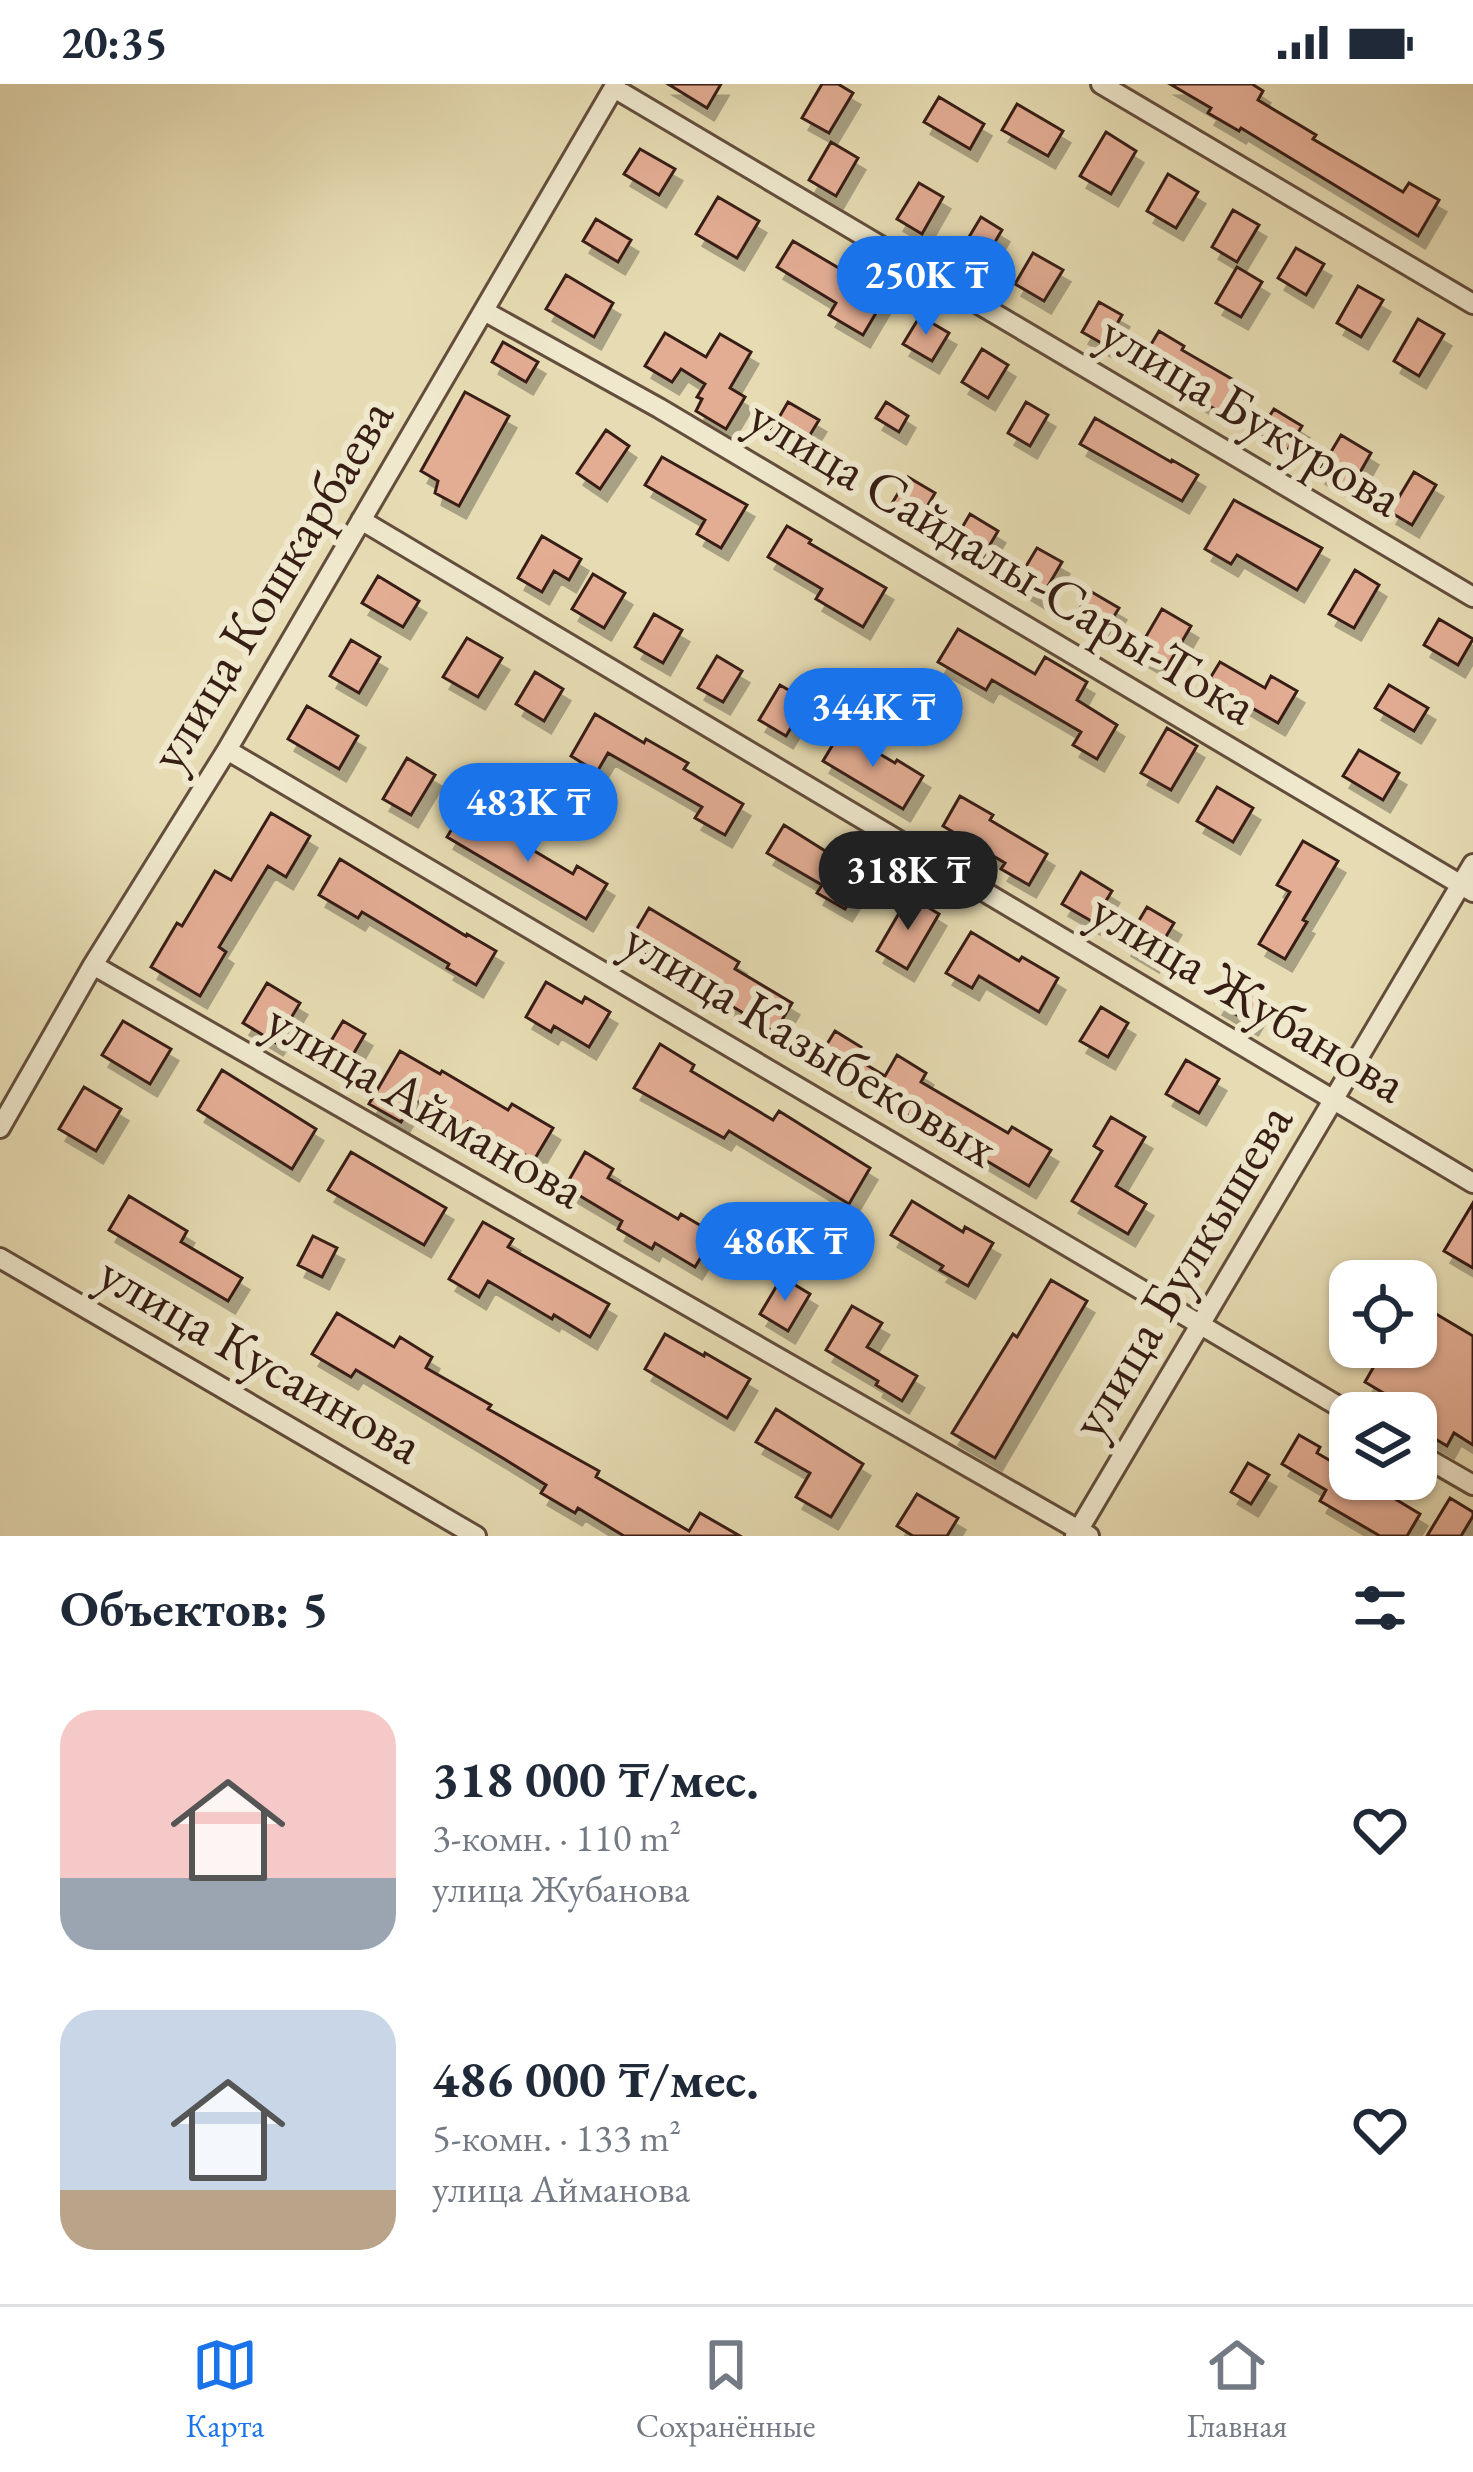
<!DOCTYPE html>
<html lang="ru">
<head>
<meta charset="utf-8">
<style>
  :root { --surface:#fff; --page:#f2f2f3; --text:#1f2937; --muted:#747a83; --line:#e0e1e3; --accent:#1a73e8 }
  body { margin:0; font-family:"EB Garamond",serif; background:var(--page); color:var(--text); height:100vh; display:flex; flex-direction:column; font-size:45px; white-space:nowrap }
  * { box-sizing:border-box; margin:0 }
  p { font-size:39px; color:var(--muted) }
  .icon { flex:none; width:66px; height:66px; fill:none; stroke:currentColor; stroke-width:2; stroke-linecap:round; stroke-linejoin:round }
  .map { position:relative; height:1452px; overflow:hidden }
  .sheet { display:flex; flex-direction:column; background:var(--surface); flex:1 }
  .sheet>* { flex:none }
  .fabs { position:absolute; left:1329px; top:1176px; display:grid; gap:24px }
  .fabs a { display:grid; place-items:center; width:108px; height:108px; border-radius:24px; background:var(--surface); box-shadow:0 3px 9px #0004; font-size:60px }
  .price { position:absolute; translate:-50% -102px; padding:0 27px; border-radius:42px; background:var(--accent); color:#fff; font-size:39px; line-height:78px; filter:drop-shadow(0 3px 6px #0008) }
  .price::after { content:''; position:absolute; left:50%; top:72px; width:36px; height:27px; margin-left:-18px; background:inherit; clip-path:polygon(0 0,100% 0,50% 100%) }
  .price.selected { background:#222; color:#fff }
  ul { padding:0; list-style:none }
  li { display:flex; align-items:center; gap:36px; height:300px; padding:0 60px }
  li span { display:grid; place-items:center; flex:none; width:336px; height:240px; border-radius:36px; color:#555 }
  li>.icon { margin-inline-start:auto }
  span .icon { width:144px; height:144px; fill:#fffc; stroke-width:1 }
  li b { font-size:51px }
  h2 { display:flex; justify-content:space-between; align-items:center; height:144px; padding:0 60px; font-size:51px }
  .status { display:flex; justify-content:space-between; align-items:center; height:84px; padding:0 60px; background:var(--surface); direction:ltr }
  .status svg { height:33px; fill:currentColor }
  .menu { display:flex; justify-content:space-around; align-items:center; height:168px; border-top:3px solid var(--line); background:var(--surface); font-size:33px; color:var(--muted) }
  .menu a { display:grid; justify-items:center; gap:6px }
  .menu .selected { color:var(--accent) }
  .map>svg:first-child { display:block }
</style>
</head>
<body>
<div class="status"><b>20:35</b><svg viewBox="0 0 49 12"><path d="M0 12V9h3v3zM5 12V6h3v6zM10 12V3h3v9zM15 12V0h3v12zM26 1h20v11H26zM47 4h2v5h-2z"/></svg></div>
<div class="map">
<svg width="1473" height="1452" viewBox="0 0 1473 1452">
  <defs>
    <filter id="shadow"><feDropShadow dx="7" dy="12" stdDeviation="0" flood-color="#0004"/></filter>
  </defs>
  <rect width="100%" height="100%" fill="#e6dbb2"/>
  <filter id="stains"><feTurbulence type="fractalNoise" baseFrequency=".00167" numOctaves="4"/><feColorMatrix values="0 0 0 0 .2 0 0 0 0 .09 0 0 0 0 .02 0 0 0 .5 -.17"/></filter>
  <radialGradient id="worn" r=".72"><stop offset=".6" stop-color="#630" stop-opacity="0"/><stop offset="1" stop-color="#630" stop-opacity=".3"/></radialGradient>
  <path fill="#e3ad94" stroke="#371e14" stroke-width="3" filter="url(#shadow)" d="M 668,0 L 721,0 L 707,24 Z
    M 822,0 L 838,0 L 853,9 L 829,49 L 802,34 Z
    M 1170,0 L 1252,0 L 1263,7 L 1258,16 L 1316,51 L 1313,55 L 1403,108 L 1409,99 L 1439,116 L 1418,152 L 1241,44 L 1239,47 L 1208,29 L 1211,24 Z
    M 939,13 L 984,40 L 970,65 L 924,38 Z
    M 1017,20 L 1063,47 L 1048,72 L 1002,46 Z
    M 1106,48 L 1136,67 L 1111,110 L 1080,92 Z
    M 831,58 L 858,74 L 836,112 L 809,96 Z
    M 640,65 L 675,85 L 659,111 L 624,90 Z
    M 1168,90 L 1198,108 L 1176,144 L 1147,127 Z
    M 919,99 L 943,113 L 922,150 L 897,135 Z
    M 718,113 L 759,137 L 737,174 L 696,150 Z
    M 1233,126 L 1259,141 L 1237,178 L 1212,163 Z
    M 981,133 L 1002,146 L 979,185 L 957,173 Z
    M 596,135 L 631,156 L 618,178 L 583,157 Z
    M 793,157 L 886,212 L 863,251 L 829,231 L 836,219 L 777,183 Z
    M 1296,164 L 1324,180 L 1306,211 L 1278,194 Z
    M 1033,169 L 1063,186 L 1044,217 L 1015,200 Z
    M 1237,183 L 1262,198 L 1241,233 L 1216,219 Z
    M 566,191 L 613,219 L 594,253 L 546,225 Z
    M 1358,202 L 1383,216 L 1361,253 L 1337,239 Z
    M 1099,218 L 1122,231 L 1105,261 L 1082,248 Z
    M 920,232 L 949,249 L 932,277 L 903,260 Z
    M 1418,235 L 1444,250 L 1419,292 L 1394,277 Z
    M 1159,247 L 1184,262 L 1182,266 L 1244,302 L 1226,332 L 1140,279 Z
    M 665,249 L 706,273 L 720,250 L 751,268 L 730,304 L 745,313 L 726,345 L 696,327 L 702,315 L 697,313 L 705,300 L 681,285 L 672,298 L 645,282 Z
    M 503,258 L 538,278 L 526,298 L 492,278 Z
    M 982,265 L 1008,281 L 988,314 L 962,298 Z
    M 465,308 L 509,332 L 459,422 L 435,409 L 438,397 L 421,387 Z
    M 788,318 L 819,336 L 797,372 L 767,354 Z
    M 886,318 L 908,332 L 899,348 L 876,334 Z
    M 1026,318 L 1048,331 L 1030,362 L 1008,349 Z
    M 1274,325 L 1302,342 L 1287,367 L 1258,350 Z
    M 1095,334 L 1171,378 L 1172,376 L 1198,391 L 1182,417 L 1080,360 Z
    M 606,346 L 629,362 L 600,405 L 577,389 Z
    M 1341,351 L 1371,369 L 1350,406 L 1319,388 Z
    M 662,373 L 747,421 L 721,464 L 697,450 L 705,436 L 645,401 Z
    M 1414,388 L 1436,401 L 1412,441 L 1390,428 Z
    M 908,393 L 935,409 L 918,438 L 891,421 Z
    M 1234,416 L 1322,464 L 1297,506 L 1237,471 L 1231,480 L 1205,465 Z
    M 970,430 L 998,447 L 981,476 L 953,459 Z
    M 787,442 L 811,456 L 809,459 L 886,504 L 863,543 L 816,515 L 822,505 L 768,473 Z
    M 542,452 L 581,475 L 569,496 L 554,487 L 542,508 L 518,494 Z
    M 1037,464 L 1062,478 L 1041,514 L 1016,499 Z
    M 1355,486 L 1379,501 L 1354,544 L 1329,530 Z
    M 593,490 L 625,509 L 604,544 L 572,525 Z
    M 378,492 L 419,517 L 403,543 L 362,519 Z
    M 1090,507 L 1119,524 L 1102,552 L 1074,535 Z
    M 1162,525 L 1191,542 L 1166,585 L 1137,568 Z
    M 654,530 L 682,546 L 663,579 L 635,563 Z
    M 1439,535 L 1473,555 L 1458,581 L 1424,561 Z
    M 958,545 L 1035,590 L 1045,573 L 1087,598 L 1077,616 L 1117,641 L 1097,675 L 1073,661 L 1081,648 L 992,596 L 986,606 L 938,578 Z
    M 467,554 L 502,574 L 478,613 L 443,593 Z
    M 351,556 L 380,573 L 359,609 L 330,592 Z
    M 717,572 L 742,587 L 723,618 L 698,604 Z
    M 1220,578 L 1265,604 L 1271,592 L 1297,607 L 1278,639 L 1233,613 L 1227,624 L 1201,609 Z
    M 535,588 L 563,605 L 544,637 L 516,620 Z
    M 780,601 L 807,617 L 786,652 L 759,636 Z
    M 1389,601 L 1428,624 L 1414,647 L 1375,624 Z
    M 307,622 L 358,652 L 339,685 L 288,655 Z
    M 595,630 L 644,659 L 646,655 L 688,679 L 684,685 L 743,720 L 725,751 L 695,734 L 702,723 L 608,669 L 597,688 L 571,672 Z
    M 1167,644 L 1197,662 L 1171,706 L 1141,689 Z
    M 841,647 L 895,679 L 897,676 L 923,692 L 903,725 L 823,677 Z
    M 1359,666 L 1399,689 L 1383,716 L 1343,692 Z
    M 407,674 L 435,691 L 411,731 L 383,715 Z
    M 1217,703 L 1253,724 L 1233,758 L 1197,737 Z
    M 960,712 L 993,731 L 990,736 L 1047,770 L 1029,801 L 1001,785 L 1005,779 L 943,742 Z
    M 464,725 L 573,790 L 577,782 L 607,800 L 586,835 L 447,753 Z
    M 271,729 L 310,752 L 286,793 L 268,782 L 219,863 L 226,868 L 200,912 L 151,883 L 177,839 L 182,842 L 215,787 L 231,796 Z
    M 784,741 L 865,792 L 845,825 L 817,809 L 822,801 L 767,769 Z
    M 1303,757 L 1338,777 L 1303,836 L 1307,838 L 1285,875 L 1259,860 L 1290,808 L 1277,801 Z
    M 340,775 L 466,852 L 467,850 L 496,867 L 476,901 L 447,884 L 449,880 L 362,828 L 358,834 L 319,811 Z
    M 1081,788 L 1112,807 L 1093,838 L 1062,820 Z
    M 909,812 L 939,830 L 907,885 L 877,867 Z
    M 1147,823 L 1174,839 L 1152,876 L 1125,860 Z
    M 649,824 L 739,878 L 735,885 L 792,919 L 775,948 L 628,860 Z
    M 971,848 L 1019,877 L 1022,873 L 1058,894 L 1039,928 L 979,892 L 972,904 L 946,889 Z
    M 1229,897 L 1264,917 L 1251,939 L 1216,919 Z
    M 546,898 L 582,919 L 585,913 L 610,928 L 589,963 L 554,942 L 551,948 L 526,933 Z
    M 267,899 L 300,919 L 276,959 L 243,939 Z
    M 1101,923 L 1128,939 L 1108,973 L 1080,957 Z
    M 123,937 L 171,965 L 150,1000 L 102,971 Z
    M 343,937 L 365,950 L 344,986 L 322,972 Z
    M 835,947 L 861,963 L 855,974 L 885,992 L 897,971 L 926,989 L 921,998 L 1008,1049 L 1012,1043 L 1051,1066 L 1029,1102 L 965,1064 L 963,1068 L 921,1043 L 923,1040 L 816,978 Z
    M 660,960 L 694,981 L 691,987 L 773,1036 L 779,1027 L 870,1084 L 849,1120 L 729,1047 L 724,1054 L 634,1004 Z
    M 400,967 L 440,990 L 442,987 L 508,1026 L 512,1020 L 553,1044 L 534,1076 L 468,1038 L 464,1044 L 414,1015 L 401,1038 L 369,1020 Z
    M 1186,976 L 1219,995 L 1199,1029 L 1166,1010 Z
    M 222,986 L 316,1045 L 292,1085 L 198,1026 Z
    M 84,1003 L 121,1025 L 96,1067 L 59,1045 Z
    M 1111,1033 L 1145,1053 L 1116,1102 L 1146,1120 L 1128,1150 L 1072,1117 L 1102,1067 L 1094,1062 Z
    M 351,1068 L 446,1124 L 424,1161 L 328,1106 Z
    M 585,1068 L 613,1085 L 608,1094 L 678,1135 L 681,1130 L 715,1150 L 695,1183 L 655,1159 L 652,1165 L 618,1145 L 622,1137 L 565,1103 Z
    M 129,1112 L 187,1147 L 181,1158 L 242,1194 L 228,1217 L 109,1146 Z
    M 912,1117 L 963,1148 L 965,1143 L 993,1159 L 968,1202 L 940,1186 L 943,1182 L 891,1151 Z
    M 1473,1119 L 1473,1184 L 1444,1167 Z
    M 483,1138 L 513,1155 L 508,1163 L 609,1220 L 590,1253 L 554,1231 L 552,1235 L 488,1197 L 479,1213 L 449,1195 Z
    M 313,1152 L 337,1164 L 322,1193 L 298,1181 Z
    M 782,1193 L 810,1210 L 788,1247 L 760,1230 Z
    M 1051,1196 L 1087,1217 L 995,1374 L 952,1349 L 1013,1250 L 1017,1253 Z
    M 1416,1218 L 1473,1252 L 1473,1361 L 1454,1349 L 1447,1362 L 1422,1347 L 1429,1336 L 1365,1298 L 1385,1263 L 1416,1279 Z
    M 852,1222 L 882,1239 L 867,1263 L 917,1292 L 902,1317 L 876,1301 L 878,1297 L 826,1266 Z
    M 337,1229 L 394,1263 L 400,1253 L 432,1273 L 426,1284 L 491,1321 L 488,1325 L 599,1387 L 596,1393 L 689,1447 L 700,1429 L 740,1452 L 624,1452 L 578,1424 L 575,1429 L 541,1409 L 546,1401 L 501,1373 L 356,1286 L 351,1293 L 312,1270 Z
    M 665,1250 L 704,1272 L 705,1269 L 750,1295 L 727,1334 L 645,1285 Z
    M 776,1325 L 863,1380 L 831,1433 L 796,1413 L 810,1389 L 756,1358 Z
    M 1299,1351 L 1320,1363 L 1317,1369 L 1350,1388 L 1350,1395 L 1362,1395 L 1420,1430 L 1407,1452 L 1380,1452 L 1320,1417 L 1326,1406 L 1282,1380 Z
    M 1248,1379 L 1269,1391 L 1251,1420 L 1231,1408 Z
    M 917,1410 L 958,1434 L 947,1452 L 913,1452 L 897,1442 Z
    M 1450,1414 L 1473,1428 L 1473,1432 L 1461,1452 L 1427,1452 Z"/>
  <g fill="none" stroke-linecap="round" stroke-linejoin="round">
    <g stroke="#634d3c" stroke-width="24">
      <path id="minor" d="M 1101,0 L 1473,220
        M 614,4 L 1473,513
        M 484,227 L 659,324 L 1473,808
        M 361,436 L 1473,1099
        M 227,666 L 1350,1329
        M 93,881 L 1089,1452
        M 0,1044 L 93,881 L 227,666 L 616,0
        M 0,1174 L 476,1452
        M 1416,1368 L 1473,1401
        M 1075,1452 L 1473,780"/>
    </g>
    <use href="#minor" stroke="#efe8cd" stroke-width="18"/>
  </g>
  <g text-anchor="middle" stroke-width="12" stroke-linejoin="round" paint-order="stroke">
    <g font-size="54" fill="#371e14" stroke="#efe8cd">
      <text transform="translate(1252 330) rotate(31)" y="19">улица Букурова</text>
      <text transform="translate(1003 476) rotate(31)" y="19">улица Сайдалы-Сары-Тока</text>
      <text transform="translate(270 500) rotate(-59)" y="19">улица Кошкарбаева</text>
      <text transform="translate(1249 912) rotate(31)" y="19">улица Жубанова</text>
      <text transform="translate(811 959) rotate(31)" y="19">улица Казыбековых</text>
      <text transform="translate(426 1020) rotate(30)" y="19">улица Айманова</text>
      <text transform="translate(1180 1186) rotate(-59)" y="19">улица Булкышева</text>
      <text transform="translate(261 1274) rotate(30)" y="19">улица Кусаинова</text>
    </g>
  </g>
  <rect width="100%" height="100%" filter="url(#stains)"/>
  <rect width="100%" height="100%" fill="url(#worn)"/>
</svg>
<div class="fabs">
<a><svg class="icon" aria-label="locate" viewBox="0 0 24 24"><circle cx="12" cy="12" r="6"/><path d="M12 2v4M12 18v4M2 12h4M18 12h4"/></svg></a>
<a><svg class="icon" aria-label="layers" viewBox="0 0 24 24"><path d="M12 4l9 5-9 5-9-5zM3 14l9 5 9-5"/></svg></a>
</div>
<b class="price" style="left:926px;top:254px">250K ₸</b>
<b class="price" style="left:873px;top:686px">344K ₸</b>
<b class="price" style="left:528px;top:781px">483K ₸</b>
<b class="price selected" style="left:908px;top:849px">318K ₸</b>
<b class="price" style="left:785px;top:1220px">486K ₸</b>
</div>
<section class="sheet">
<h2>Объектов: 5<svg class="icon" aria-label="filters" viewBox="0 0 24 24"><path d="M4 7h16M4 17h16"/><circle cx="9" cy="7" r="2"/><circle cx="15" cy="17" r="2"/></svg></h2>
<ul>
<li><span style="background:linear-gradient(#f6c9c9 70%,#9aa5b1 0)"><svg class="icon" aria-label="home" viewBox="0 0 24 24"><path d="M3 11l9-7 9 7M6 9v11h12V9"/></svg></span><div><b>318 000 ₸/мес.</b><p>3-комн. · 110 m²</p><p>улица Жубанова</p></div><svg class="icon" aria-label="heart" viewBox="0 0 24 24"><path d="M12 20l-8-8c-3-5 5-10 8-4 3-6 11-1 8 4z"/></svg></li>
<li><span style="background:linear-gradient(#c9d6e8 75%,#b9a48a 0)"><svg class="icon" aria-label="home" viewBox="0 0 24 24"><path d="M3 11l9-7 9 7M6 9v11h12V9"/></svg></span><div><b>486 000 ₸/мес.</b><p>5-комн. · 133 m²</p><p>улица Айманова</p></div><svg class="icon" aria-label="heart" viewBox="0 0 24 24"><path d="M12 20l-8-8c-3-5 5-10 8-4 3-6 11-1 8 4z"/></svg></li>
</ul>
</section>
<nav class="menu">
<a class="selected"><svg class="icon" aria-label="map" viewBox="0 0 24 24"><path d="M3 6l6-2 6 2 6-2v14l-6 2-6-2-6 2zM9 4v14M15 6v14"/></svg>Карта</a>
<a><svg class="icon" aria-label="saved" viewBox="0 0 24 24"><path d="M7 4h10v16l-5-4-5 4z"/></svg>Сохранённые</a>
<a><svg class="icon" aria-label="home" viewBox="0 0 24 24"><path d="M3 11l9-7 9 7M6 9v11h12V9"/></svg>Главная</a>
</nav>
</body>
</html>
